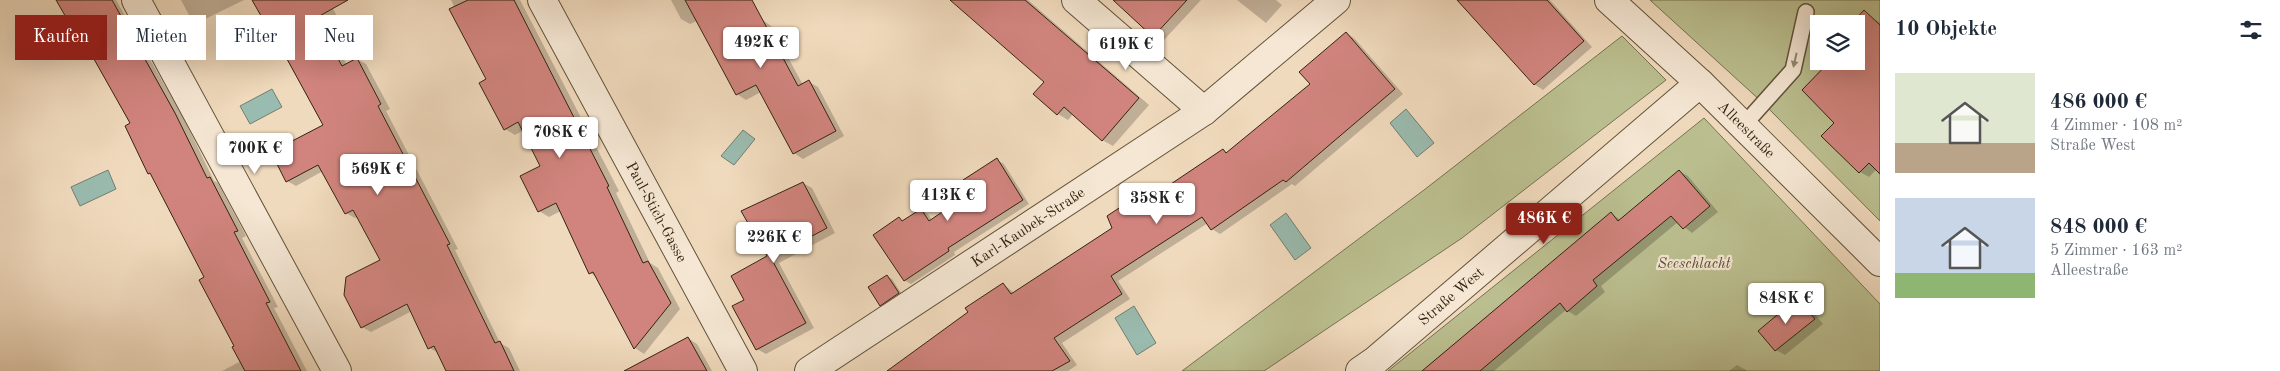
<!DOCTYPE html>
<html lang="de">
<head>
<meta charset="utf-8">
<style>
  :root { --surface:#fff; --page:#f6f6f7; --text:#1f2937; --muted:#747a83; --accent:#8f2418 }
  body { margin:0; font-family:"Old Standard TT",serif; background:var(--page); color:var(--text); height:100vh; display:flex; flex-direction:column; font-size:19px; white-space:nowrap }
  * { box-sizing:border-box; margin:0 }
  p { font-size:16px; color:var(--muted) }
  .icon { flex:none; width:28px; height:28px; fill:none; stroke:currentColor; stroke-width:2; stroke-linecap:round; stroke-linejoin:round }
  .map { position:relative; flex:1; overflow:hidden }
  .drawer { display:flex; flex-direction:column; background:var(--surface); width:400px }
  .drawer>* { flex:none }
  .guide { position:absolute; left:15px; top:15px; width:475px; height:45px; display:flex; gap:10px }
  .tools { position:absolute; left:1810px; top:15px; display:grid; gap:10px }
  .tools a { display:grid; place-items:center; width:55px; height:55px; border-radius:0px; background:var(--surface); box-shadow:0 5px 20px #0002; font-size:25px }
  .price { position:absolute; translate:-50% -42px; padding:0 11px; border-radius:5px; background:#fff; color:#222; font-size:16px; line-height:32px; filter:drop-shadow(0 1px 2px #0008) }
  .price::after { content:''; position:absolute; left:50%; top:30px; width:15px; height:11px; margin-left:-8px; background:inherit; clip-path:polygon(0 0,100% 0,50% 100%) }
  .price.active { background:var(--accent); color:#fff }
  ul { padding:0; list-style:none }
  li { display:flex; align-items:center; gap:15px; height:125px; padding:0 15px }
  li span { display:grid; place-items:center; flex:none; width:140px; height:100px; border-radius:0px; color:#555 }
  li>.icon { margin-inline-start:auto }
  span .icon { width:60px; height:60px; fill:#fffc; stroke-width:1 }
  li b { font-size:21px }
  h2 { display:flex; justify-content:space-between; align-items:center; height:60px; padding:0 15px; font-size:21px }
  .tag { padding:0 18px; border-radius:0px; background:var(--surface); box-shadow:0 5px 20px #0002; font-size:18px; line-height:45px }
  .tag.active { background:var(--accent); color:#fff }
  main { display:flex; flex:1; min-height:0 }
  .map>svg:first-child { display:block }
</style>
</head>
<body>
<main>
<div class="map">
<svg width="1880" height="371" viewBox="0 0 1880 371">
  <rect width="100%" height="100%" fill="#f0dabd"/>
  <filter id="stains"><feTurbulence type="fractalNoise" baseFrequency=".004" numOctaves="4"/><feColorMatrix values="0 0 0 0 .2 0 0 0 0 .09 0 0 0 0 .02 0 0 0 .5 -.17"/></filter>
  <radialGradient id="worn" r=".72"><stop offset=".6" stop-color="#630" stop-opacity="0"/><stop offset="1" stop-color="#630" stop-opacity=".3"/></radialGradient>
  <path fill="#bbbf90" stroke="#777250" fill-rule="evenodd" d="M 1650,0 L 1880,0 L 1880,221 L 1763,103 ZM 1819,24 L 1856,24 L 1856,61 L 1819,61 Z
    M 1622,36 L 1666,80 L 1462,238 L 1264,371 L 1182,371 L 1424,190 Z
    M 1704,118 L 1880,304 L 1880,371 L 1388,371 Z"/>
  <path fill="#9abbaf" stroke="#717f6f" d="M 272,89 L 282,107 L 250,124 L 240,106 Z
    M 1406,109 L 1434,143 L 1417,157 L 1390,123 Z
    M 743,130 L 755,139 L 734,165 L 721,156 Z
    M 108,170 L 116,189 L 80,206 L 71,187 Z
    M 1286,213 L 1311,248 L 1295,260 L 1270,225 Z
    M 1134,306 L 1156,343 L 1137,355 L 1115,318 Z"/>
  <path fill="#0003" d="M 57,0 L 116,0 L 184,119 L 214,181 L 218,183 L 246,236 L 242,238 L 278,307 L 274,308 L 307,371 L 222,371 L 241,361 L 206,278 L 153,175 L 149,173 L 132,124 L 86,41 L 79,37 Z
    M 181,0 L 244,0 L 199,22 L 190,17 Z
    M 253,0 L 328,0 L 337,16 L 324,23 L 347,65 L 357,59 L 366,64 L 390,109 L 386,111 L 458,249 L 455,250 L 500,343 L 509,348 L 520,371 L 448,371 L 439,353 L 429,348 L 412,311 L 371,332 L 362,327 L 382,261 L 358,217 L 355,218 L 346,213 L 323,171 L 296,186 L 287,181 L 324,125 Z
    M 451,0 L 520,0 L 619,191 L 616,193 L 650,263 L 658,268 L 680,309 L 644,354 L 635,348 L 597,277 L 590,273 L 561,211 L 549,217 L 539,211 L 542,166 L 524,130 L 515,135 L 505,129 L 487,80 Z
    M 671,0 L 735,0 L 771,26 L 803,85 L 809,82 L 818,87 L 844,136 L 803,159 L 794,153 L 761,92 L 746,100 L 737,94 L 697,21 L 690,24 L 681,19 Z
    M 951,0 L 1028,0 L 1149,105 L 1113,146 L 1102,140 L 1073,114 L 1068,120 L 1058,114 L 1046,82 Z
    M 1115,0 L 1201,0 L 1163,41 L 1154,36 Z
    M 1237,0 L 1276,0 L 1282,5 L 1266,23 Z
    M 1457,0 L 1550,0 L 1592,47 L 1543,90 L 1534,84 Z
    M 1864,12 L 1880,23 L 1880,172 L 1877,169 L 1869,177 L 1860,172 L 1836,123 L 1856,61 Z
    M 1346,33 L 1354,38 L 1403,94 L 1295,186 L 1292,184 L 1220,234 L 1212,229 L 1208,223 L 1118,281 L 1130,299 L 1062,343 L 1077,365 L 1068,371 L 889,371 L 969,312 L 1003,284 L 1014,293 L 1113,228 L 1155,187 L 1163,191 L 1223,150 L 1228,153 L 1312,84 Z
    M 997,160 L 1004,164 L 1029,204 L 954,252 L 955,255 L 911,284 L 904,280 L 899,219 L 904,221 L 921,210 L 928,214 L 932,220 L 973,192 Z
    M 1679,171 L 1688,176 L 1718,212 L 1692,233 L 1678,222 L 1601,286 L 1605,292 L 1576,316 L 1566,310 L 1494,371 L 1422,371 L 1611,214 L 1621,220 Z
    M 803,183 L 812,188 L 835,233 L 779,263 L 814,328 L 766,354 L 757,349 L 746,300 Z
    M 887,276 L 892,279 L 903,296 L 885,308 L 880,305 Z
    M 1800,302 L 1809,307 L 1823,324 L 1785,355 L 1776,350 L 1789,306 L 1793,308 Z
    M 688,338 L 697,344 L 712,371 L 652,371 Z
    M 1737,365 L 1746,370 L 1747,371 L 1729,371 Z"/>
  <path fill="#d1847e" stroke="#33240f" d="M 56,0 L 112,0 L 175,113 L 207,178 L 210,177 L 238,231 L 234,232 L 270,302 L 266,303 L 301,371 L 245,371 L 232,347 L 234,346 L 199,280 L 204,277 L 150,173 L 148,174 L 125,126 L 130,123 L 81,36 L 78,38 Z
    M 252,0 L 348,0 L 316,18 L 342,66 L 357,58 L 381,104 L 378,106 L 450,244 L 447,245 L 495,343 L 500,341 L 514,371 L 446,371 L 434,346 L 428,349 L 407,304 L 361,328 L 344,295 L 346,277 L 380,260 L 353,210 L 345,214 L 318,165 L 286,182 L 271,152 L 323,125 L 287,59 L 286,60 Z
    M 468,0 L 514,0 L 609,186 L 607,187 L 643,263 L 648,261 L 671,303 L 634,349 L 593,272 L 589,274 L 556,203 L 538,212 L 520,176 L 540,166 L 518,122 L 504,130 L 479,83 L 486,79 L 449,9 Z
    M 685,0 L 752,0 L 798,86 L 809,80 L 836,131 L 793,154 L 756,85 L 736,95 Z
    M 950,0 L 1025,0 L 1139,98 L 1102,141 L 1064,107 L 1057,115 L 1033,94 L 1044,82 Z
    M 1113,0 L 1187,0 L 1153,37 Z
    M 1457,0 L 1547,0 L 1584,41 L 1534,85 Z
    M 1864,10 L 1880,25 L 1880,174 L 1869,163 L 1859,173 L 1821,136 L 1834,123 L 1802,90 L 1830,61 L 1856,61 L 1856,24 L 1851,24 Z
    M 1346,32 L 1395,89 L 1286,182 L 1283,180 L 1211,230 L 1202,217 L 1111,276 L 1122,294 L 1054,338 L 1070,361 L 1052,371 L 887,371 L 968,312 L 965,308 L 1003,283 L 1011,294 L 1112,228 L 1107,216 L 1154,185 L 1159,192 L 1223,149 L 1226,153 L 1310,84 L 1299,72 Z
    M 997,158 L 1023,200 L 948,248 L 949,251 L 904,281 L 873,235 L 899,217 L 902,221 L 921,209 L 929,221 L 971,192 L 963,180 Z
    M 1679,170 L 1710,206 L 1683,229 L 1671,216 L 1593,280 L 1597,286 L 1567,312 L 1560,303 L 1480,371 L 1422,371 L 1611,212 L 1618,221 Z
    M 803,182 L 827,228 L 771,258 L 806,323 L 756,350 L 732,306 L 744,300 L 731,276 L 767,256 L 741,211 Z
    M 887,275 L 899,293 L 880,306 L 868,287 Z
    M 1800,301 L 1815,319 L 1775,351 L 1758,331 L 1789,305 L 1792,308 Z
    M 688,337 L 707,371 L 624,371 Z"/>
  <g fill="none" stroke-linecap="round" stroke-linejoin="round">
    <g stroke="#62523a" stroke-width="18">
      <path id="service" d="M 1742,127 L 1793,70 L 1806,12"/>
    </g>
    <g stroke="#62523a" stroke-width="30">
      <g id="minor">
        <path d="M 136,0 L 337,371"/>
        <path id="s1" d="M 542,0 L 743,371"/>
        <path d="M 1076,0 L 1204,111"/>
        <path id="s2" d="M 1609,0 L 1700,83 L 1880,262"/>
        <path id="s3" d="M 809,371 L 1204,111 L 1336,0"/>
        <path id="s4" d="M 1360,371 L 1376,360 L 1700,83"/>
      </g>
    </g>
    <use href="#service" stroke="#f5e7d4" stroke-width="15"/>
    <use href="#minor" stroke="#f5e7d4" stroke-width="28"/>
  </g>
  <defs><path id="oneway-solid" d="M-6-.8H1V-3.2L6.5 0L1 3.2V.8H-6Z" transform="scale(1.25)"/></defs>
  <use fill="#948672" href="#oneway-solid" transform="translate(1795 60) rotate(103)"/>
  <g text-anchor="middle" stroke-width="4.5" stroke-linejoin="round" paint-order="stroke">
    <g font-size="15" fill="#33240f" stroke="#f5e7d4">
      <text dy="5" stroke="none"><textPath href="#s2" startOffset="189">Alleestraße</textPath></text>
      <text dy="5" stroke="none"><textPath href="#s1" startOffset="241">Paul-Stich-Gasse</textPath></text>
      <text dy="5" stroke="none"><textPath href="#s3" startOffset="262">Karl-Kaubek-Straße</textPath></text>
      <text dy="5" stroke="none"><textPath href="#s4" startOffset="118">Straße West</textPath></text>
    </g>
    <g font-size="15" font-style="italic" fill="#554b2f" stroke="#f5e7d4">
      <text x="1694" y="268">Seeschlacht</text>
    </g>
  </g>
  <rect width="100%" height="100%" filter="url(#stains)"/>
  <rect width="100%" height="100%" fill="url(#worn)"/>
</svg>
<div class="tools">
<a><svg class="icon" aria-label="layers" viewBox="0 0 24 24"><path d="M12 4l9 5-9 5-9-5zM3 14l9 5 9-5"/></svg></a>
</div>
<b class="price" style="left:761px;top:69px">492K €</b>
<b class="price" style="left:1126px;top:71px">619K €</b>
<b class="price" style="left:560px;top:159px">708K €</b>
<b class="price" style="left:255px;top:175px">700K €</b>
<b class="price" style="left:378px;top:196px">569K €</b>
<b class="price" style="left:948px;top:222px">413K €</b>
<b class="price" style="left:1157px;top:225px">358K €</b>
<b class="price active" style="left:1544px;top:245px">486K €</b>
<b class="price" style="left:774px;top:264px">226K €</b>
<b class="price" style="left:1786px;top:325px">848K €</b>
<div class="guide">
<a class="tag active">Kaufen</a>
<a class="tag">Mieten</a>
<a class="tag">Filter</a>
<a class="tag">Neu</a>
</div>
</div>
<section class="drawer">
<h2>10 Objekte<svg class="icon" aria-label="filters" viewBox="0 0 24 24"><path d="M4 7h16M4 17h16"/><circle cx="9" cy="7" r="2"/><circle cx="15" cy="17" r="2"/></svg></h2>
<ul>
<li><span style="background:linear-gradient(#dfe7d0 70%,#b9a48a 0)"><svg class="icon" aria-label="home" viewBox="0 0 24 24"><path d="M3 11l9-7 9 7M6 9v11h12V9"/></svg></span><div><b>486 000 €</b><p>4 Zimmer · 108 m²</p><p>Straße West</p></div></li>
<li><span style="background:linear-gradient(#c9d6e8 75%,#8fb573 0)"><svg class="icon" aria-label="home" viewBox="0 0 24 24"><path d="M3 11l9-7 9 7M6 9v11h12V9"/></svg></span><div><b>848 000 €</b><p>5 Zimmer · 163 m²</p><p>Alleestraße</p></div></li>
</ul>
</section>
</main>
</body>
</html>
